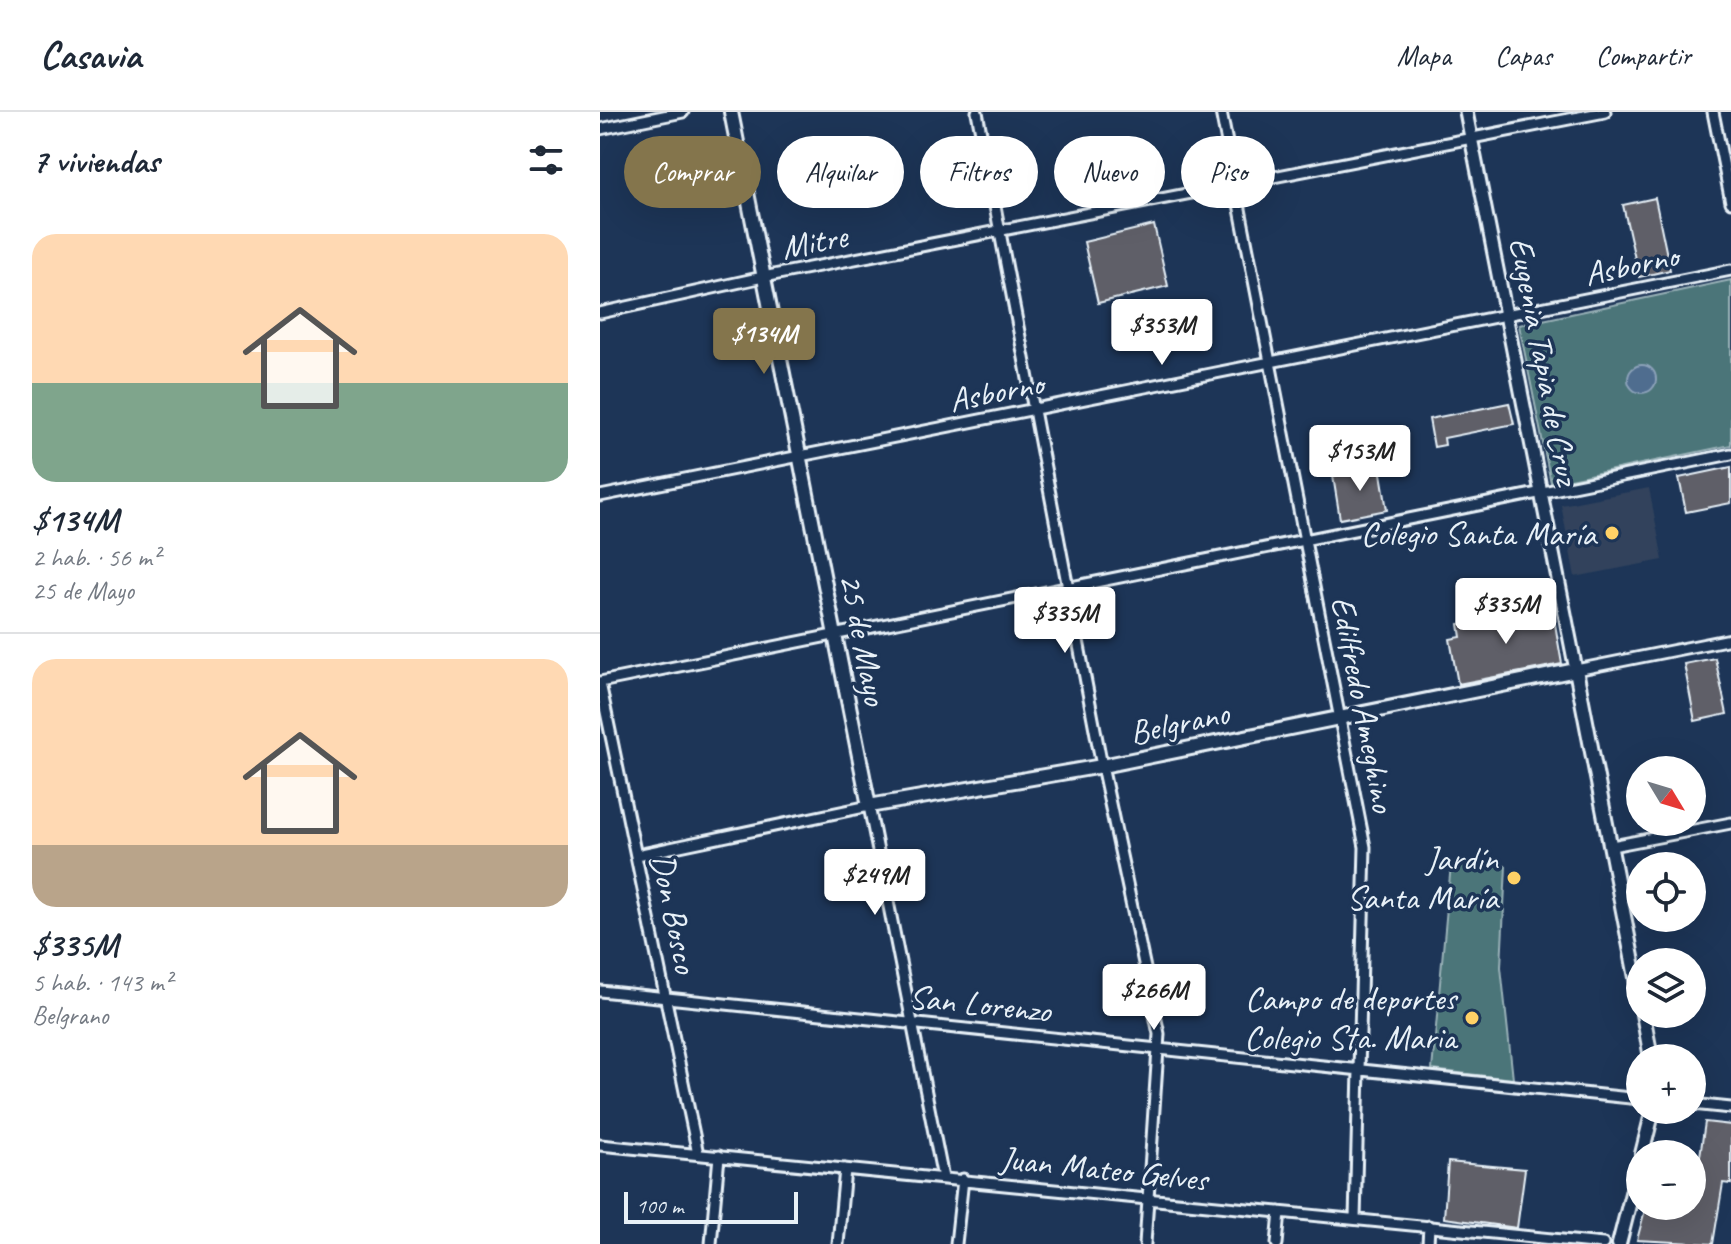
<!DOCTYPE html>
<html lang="es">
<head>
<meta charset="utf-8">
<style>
  :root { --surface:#fff; --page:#f6f6f7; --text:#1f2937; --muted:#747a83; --line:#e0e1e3; --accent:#84754c }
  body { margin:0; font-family:Caveat,sans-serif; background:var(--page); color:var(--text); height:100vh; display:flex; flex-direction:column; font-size:30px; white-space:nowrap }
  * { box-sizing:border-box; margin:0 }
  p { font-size:26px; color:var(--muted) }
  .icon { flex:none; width:44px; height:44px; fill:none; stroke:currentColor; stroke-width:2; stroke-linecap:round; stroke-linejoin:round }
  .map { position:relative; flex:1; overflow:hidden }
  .details { display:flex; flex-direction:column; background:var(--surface); width:600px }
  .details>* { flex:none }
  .guide { position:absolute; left:24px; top:24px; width:760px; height:72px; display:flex; gap:16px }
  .needle { width:52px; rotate:128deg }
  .fabs { position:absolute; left:1026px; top:644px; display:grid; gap:16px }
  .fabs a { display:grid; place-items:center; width:80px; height:80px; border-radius:50%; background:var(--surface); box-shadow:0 8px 32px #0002; font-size:40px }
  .scale { position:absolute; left:24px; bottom:20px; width:174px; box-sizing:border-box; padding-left:8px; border:4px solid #e8f1f8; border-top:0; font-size:22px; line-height:28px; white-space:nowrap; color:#e8f1f8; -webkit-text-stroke:6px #1d3557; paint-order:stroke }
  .price { position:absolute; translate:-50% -68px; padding:0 18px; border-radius:8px; background:#fff; color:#222; font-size:26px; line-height:52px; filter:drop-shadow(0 2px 4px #0008) }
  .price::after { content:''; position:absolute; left:50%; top:48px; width:24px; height:18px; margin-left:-12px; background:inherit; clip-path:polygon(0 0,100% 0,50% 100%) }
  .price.selected { background:var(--accent); color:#fff }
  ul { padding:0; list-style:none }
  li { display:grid; align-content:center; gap:16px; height:424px; padding:0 32px }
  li+li { border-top:2px solid var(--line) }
  li span { display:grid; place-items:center; height:248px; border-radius:24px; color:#555 }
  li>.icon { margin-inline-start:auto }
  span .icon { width:144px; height:144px; fill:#fffc; stroke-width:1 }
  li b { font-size:34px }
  h2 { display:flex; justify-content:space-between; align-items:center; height:96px; padding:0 32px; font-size:34px }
  .tag { padding:0 28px; border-radius:36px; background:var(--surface); box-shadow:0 8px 32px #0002; font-size:28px; line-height:72px }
  .tag.selected { background:var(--accent); color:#fff }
  header { display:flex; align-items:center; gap:48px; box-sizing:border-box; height:112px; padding:0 40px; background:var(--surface); border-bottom:2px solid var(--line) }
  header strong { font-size:38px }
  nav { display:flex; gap:44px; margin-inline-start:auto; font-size:28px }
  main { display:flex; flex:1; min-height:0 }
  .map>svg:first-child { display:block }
</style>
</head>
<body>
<header>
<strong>Casavia</strong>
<nav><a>Mapa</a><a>Capas</a><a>Compartir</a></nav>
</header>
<main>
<section class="details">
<h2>7 viviendas<svg class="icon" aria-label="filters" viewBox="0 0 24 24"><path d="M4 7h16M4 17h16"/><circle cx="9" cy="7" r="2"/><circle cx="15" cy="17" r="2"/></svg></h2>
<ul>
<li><span style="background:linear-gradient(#ffd9b3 60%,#7fa58c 0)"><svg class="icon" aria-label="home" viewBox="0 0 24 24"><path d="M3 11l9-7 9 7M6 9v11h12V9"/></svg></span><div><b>$134M</b><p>2 hab. · 56 m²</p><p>25 de Mayo</p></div></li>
<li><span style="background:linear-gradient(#ffd9b3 75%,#b9a48a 0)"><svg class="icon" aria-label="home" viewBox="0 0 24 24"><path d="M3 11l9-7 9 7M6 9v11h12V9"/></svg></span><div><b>$335M</b><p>5 hab. · 143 m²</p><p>Belgrano</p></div></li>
</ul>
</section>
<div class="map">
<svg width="1131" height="1132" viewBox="0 0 1131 1132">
  <rect width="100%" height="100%" fill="#1d3557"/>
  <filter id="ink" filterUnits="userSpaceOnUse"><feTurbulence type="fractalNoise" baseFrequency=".0125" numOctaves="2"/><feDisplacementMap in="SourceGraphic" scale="16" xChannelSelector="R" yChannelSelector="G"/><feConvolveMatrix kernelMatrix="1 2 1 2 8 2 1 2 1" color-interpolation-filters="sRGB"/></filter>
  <g filter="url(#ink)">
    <path fill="#30425c" d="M 1049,376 L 1063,448 L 975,465 L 961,393 Z"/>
    <path fill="#4b7479" stroke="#9ab2b8" stroke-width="2" d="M 1131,168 L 1131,333 L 951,371 L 919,213 Z
      M 851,752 L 906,754 L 901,855 L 913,967 L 832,958 Z"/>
    <path fill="#4f6d8f" stroke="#8ca2b9" stroke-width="2" d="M1028 267a14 14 0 1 1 28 0a14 14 0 1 1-28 0Z"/>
    <path fill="#5e5f68" stroke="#e8f1f8" stroke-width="2" d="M 1055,86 L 1070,158 L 1039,165 L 1023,93 Z
      M 554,113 L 568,174 L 498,191 L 484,130 Z
      M 909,291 L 914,312 L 844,326 L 845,333 L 834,335 L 829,307 Z
      M 780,355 L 787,398 L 740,407 L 733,364 Z
      M 1131,355 L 1131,391 L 1086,400 L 1079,366 Z
      M 952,495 L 962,552 L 858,572 L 850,527 L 861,525 L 859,512 Z
      M 1115,546 L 1127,602 L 1095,609 L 1084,552 Z
      M 1105,1010 L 1131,1013 L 1131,1072 L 1123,1071 L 1113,1132 L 1037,1128 L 1046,1094 L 1092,1094 L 1092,1050 L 1099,1051 Z
      M 848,1050 L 925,1057 L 917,1116 L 844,1106 Z"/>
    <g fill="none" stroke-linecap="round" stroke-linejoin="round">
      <g stroke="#e8f1f8" stroke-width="15">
        <path id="minor" d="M 377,0 L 502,654 L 559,922 L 545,1132
          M 621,0 L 765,735 L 755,1107
          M 1113,0 L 1131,90
          M 0,17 L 83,0
          M 0,201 L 163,165 L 1005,0
          M 0,384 L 1131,158
          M 976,558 L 1131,527
          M 0,570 L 1131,342
          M 0,571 L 98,1042
          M 1012,734 L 1131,711
          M 37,743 L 269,694 L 343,1066
          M 0,879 L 1040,987
          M 1092,992 L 1131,996
          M 0,1033 L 1003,1132
          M 111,1132 L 119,1044
          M 238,1132 L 245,1057
          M 356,1132 L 363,1067
          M 677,1132 L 680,1100
          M 828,1132 L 829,1114"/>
      </g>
      <g stroke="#e8f1f8" stroke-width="17">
        <path id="tertiary" d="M 866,0 L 976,558"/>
      </g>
      <g stroke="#e8f1f8" stroke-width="18">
        <path id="secondary" d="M 131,0 L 269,694 L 502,654 L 976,558 L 1040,886
          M 1043,902 L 1051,946
          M 1042,1042 L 1053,998
          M 1019,1132 L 1040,1050"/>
      </g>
      <use href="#minor" stroke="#1d3557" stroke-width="9"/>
      <use href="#tertiary" stroke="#1d3557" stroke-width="11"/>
      <use href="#secondary" stroke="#1d3557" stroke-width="12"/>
    </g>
  </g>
  <g fill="#ffd166" stroke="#1d3557" stroke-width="3">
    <circle cx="1012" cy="421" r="8"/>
    <circle cx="914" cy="766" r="8"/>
    <circle cx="872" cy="906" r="8"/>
  </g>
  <g text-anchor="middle" stroke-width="7" stroke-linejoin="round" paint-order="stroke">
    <g font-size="34" fill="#e8f1f8" stroke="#1d3557">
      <text transform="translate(214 129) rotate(-11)" y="12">Mitre</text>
      <text transform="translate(1031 152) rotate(-12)" y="12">Asborno</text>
      <text transform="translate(945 249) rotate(79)" y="12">Eugenia Tapia de Cruz</text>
      <text transform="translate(396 279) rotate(-11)" y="12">Asborno</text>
      <text transform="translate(264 527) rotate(79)" y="12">25 de Mayo</text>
      <text transform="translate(764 592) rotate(79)" y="12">Edilfredo Ameghino</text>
      <text transform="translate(579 610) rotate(-12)" y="12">Belgrano</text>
      <text transform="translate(75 801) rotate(78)" y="12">Don Bosco</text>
      <text transform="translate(380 891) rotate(6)" y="12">San Lorenzo</text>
      <text transform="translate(504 1056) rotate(6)" y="12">Juan Mateo Gelves</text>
    </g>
    <g font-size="34" fill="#e8f1f8" stroke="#1d3557" text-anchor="end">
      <text x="996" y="433">Colegio Santa María</text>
      <text x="898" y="758">Jardín<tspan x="898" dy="39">Santa María</tspan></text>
      <text x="856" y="898">Campo de deportes<tspan x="856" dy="39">Colegio Sta. Maria</tspan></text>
    </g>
  </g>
</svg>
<div class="fabs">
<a><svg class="needle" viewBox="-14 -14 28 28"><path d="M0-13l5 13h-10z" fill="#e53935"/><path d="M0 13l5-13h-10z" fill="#747a83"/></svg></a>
<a><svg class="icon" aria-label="locate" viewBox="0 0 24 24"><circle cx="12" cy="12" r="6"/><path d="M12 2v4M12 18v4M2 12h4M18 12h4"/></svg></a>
<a><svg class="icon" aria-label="layers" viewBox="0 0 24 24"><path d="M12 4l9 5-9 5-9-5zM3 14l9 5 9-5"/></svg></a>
<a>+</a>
<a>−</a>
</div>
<div class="scale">100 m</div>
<b class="price" style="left:562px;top:255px">$353M</b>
<b class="price selected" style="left:164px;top:264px">$134M</b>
<b class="price" style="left:760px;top:381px">$153M</b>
<b class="price" style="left:906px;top:534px">$335M</b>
<b class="price" style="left:465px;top:543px">$335M</b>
<b class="price" style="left:275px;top:805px">$249M</b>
<b class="price" style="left:554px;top:920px">$266M</b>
<div class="guide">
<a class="tag selected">Comprar</a>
<a class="tag">Alquilar</a>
<a class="tag">Filtros</a>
<a class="tag">Nuevo</a>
<a class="tag">Piso</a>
</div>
</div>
</main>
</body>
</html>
